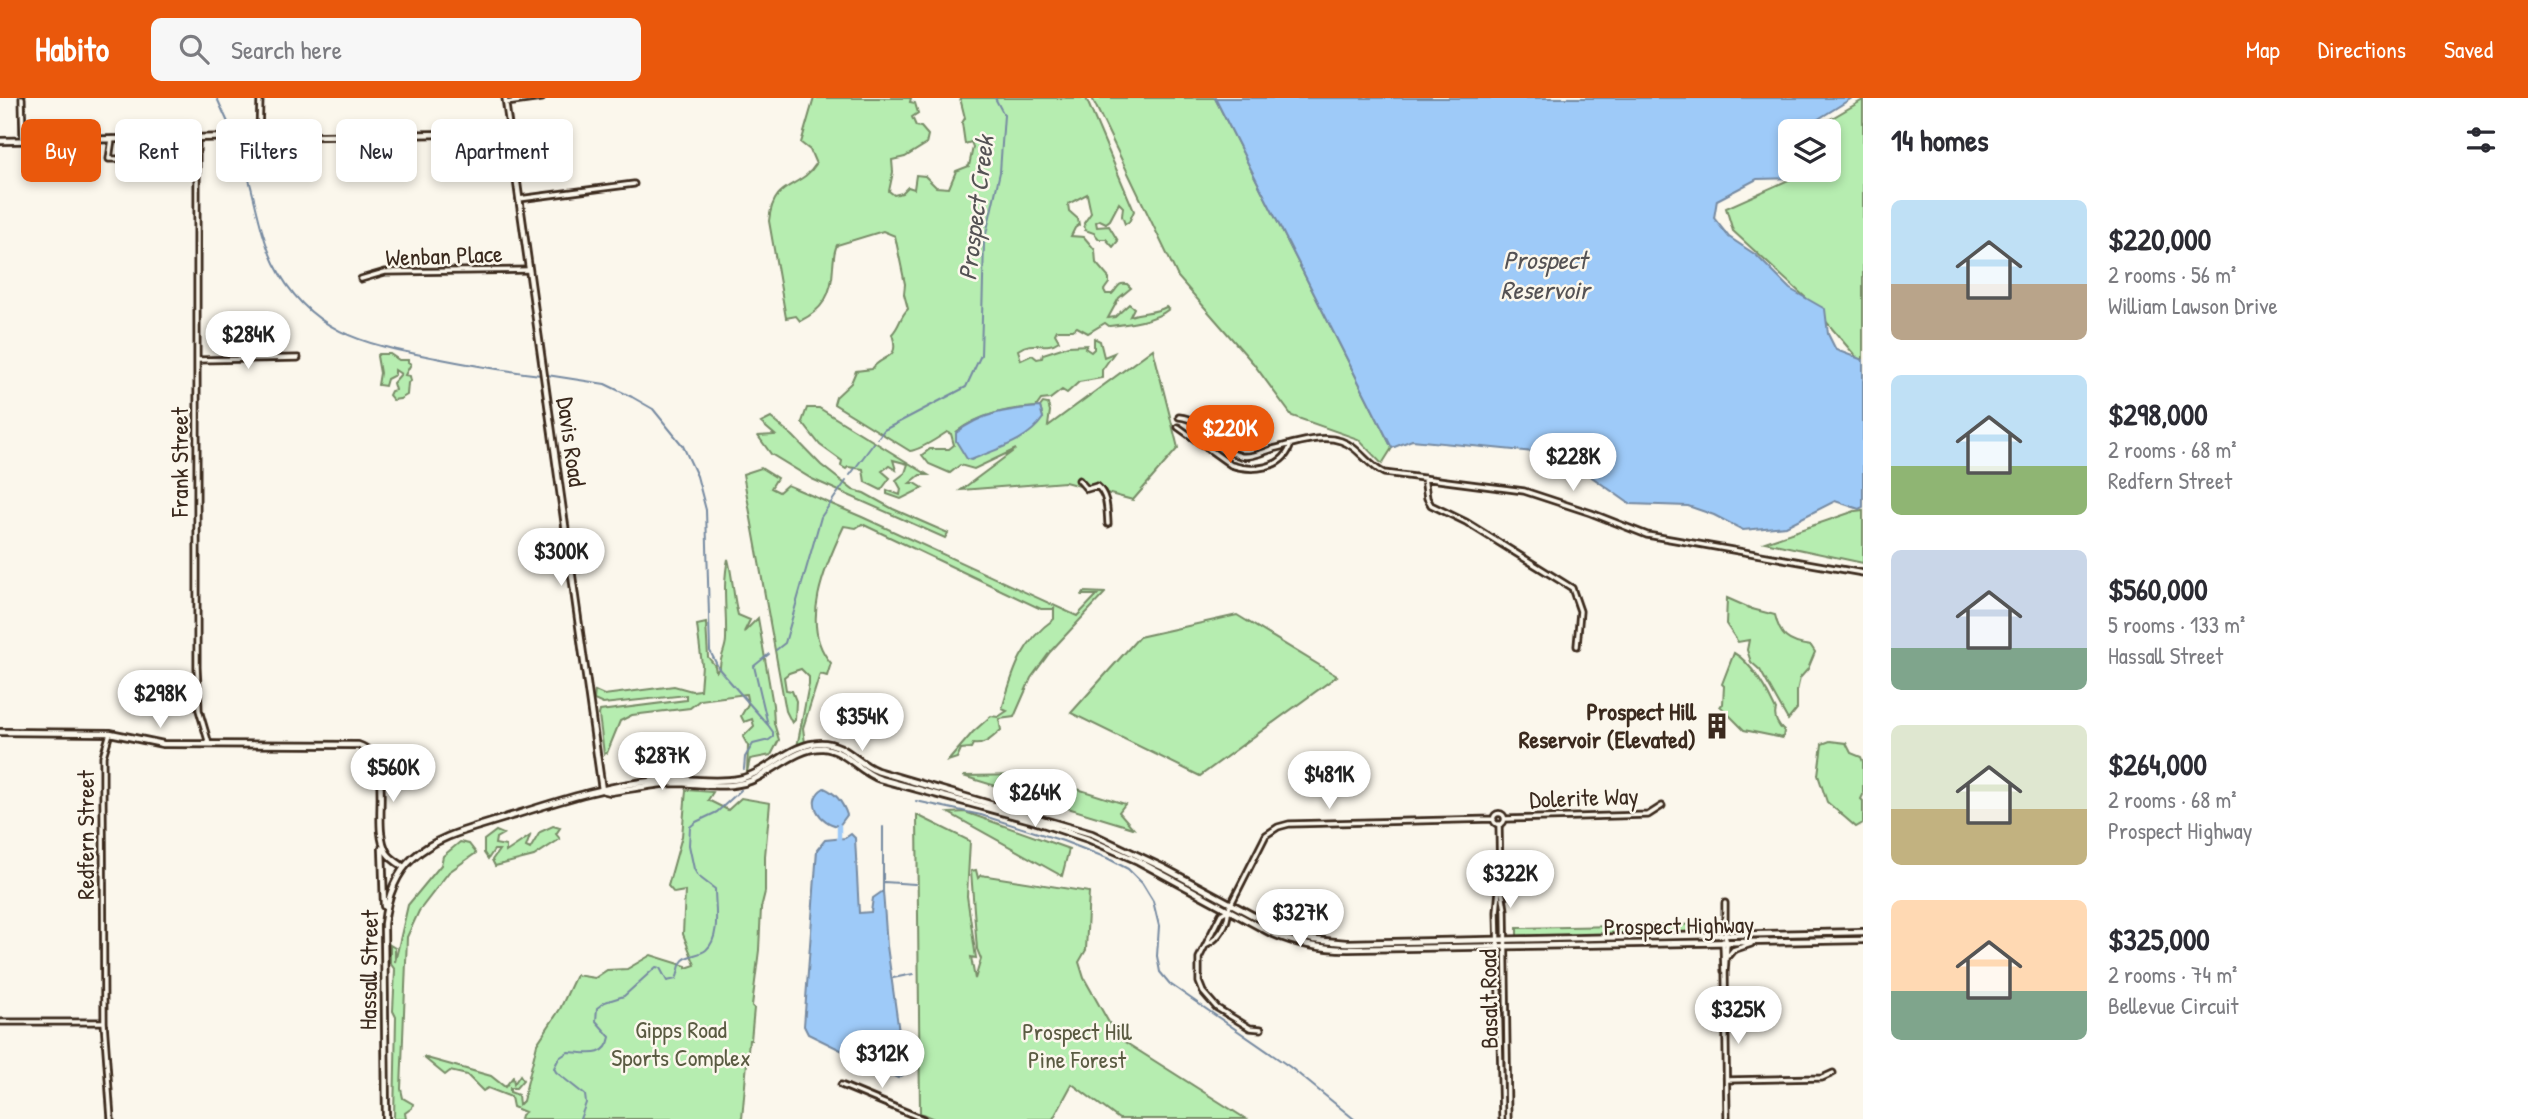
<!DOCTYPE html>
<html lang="en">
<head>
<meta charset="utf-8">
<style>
  :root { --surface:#fff; --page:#f7f7f7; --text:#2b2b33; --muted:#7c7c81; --accent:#ea580c }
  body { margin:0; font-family:"Patrick Hand",sans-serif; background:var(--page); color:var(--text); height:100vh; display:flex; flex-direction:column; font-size:26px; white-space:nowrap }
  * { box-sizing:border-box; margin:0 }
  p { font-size:23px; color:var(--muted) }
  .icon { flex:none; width:38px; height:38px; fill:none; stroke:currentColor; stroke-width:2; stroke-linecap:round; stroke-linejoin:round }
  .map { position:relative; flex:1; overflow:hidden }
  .details { display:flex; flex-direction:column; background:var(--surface); width:665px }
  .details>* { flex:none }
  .top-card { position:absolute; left:21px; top:21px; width:665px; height:63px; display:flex; gap:14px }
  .tools { position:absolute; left:1778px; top:21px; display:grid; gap:14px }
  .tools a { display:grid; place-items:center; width:63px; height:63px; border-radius:10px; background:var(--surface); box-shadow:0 4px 10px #0003; font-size:35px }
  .price { position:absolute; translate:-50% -60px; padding:0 16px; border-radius:24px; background:#fff; color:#222; font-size:23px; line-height:46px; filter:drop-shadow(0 2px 4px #0008) }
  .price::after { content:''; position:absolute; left:50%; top:42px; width:21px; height:16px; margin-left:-10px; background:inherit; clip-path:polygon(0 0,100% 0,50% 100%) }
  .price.on { background:var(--accent); color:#fff }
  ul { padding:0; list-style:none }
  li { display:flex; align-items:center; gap:21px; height:175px; padding:0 28px }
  li span { display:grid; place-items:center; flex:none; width:196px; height:140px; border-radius:10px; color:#555 }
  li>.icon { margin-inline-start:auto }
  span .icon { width:84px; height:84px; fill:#fffc; stroke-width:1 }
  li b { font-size:30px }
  h2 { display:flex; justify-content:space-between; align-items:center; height:84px; padding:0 28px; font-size:30px }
  .pill { padding:0 24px; border-radius:10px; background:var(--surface); box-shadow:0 4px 10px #0003; font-size:24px; line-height:63px }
  .pill.on { background:var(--accent); color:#fff }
  header { display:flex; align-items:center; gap:42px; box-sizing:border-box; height:98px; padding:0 35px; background:var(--accent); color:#fff }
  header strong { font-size:33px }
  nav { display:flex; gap:38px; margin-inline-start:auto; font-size:24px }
  .search { width:490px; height:63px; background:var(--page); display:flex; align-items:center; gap:18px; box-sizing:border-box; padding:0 24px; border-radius:10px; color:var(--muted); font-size:26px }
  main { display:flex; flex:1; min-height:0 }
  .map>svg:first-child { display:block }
</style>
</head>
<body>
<header>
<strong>Habito</strong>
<div class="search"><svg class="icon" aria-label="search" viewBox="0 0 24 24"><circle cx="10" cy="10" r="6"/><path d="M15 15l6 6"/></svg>Search here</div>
<nav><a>Map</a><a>Directions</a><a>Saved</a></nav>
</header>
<main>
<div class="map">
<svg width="1863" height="1021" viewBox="0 0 1863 1021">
  <rect width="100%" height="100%" fill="#fbf7ec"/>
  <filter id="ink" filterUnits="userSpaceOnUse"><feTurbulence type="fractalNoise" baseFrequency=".0143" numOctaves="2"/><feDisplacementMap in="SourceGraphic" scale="14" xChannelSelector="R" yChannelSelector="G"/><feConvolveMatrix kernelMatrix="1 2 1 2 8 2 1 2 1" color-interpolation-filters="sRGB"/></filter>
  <g filter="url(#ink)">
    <path fill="#b6edb0" stroke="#788c67" stroke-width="2" d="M 814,0 L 911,0 L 910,4 L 915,5 L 918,15 L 912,19 L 916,28 L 921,29 L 928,37 L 926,46 L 905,59 L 892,62 L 893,74 L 889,93 L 894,97 L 902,95 L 908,89 L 914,91 L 916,77 L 925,78 L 936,89 L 949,90 L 956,73 L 969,68 L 973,49 L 971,44 L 965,46 L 962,25 L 965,20 L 960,0 L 1086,0 L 1134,113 L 1129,124 L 1125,126 L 1122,118 L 1123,109 L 1119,105 L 1110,122 L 1106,125 L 1100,122 L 1096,124 L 1097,129 L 1109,128 L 1118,143 L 1113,149 L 1106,141 L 1099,141 L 1094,135 L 1085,132 L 1084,125 L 1091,115 L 1087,96 L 1068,106 L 1069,113 L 1078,121 L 1079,127 L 1075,130 L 1071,138 L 1084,139 L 1095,152 L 1096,165 L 1109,180 L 1109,185 L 1104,192 L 1106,196 L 1112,196 C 1118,191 1117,184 1127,186 L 1131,190 L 1119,200 L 1108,220 L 1115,219 L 1129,206 L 1134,210 L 1130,218 C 1142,214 1155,215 1166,209 L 1169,211 C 1155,223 1127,226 1109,228 L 1105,225 L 1088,235 L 1077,229 L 1073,232 L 1057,232 L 1055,236 L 1059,243 C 1045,253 1034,241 1018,252 L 1021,262 L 1032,257 L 1037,261 L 1042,260 L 1043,256 L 1068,248 L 1087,247 L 1085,250 L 1091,254 L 1094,251 L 1094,240 L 1100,243 L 1104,259 L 1114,255 L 1102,272 L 1102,280 L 1079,284 L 1067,295 L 1062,292 L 1050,301 L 1041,302 L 1036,309 C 1007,311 980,316 956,334 L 1043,320 L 1040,309 L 1043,305 L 1048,306 L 1050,313 L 1048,328 L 1153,251 L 1178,350 L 1133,402 L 1065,384 L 961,392 L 1016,351 L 974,371 L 960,367 L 950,375 L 929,366 L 922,357 L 930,351 L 949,351 L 954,347 L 951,336 L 947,334 C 938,340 920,352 910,353 L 834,306 L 836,299 L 851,285 L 856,273 L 872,271 C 882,256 901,263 892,236 C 900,228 900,218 908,211 L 904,196 L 905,186 L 895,138 L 883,133 L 837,147 C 833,156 834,161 833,169 C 832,196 823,212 800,223 L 796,218 L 786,220 L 769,123 C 773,81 800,92 816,66 L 810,52 L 801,45 Z
      M 1092,0 L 1215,0 L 1392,350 L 1382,366 L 1358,341 L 1292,318 L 1253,265 L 1178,179 Z
      M 1863,2 L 1863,267 L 1807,201 L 1733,133 L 1726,110 L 1793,80 L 1799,72 L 1829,72 L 1829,33 L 1810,33 Z
      M 379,256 L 390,256 L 399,262 L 408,262 L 408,264 L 411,266 L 405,277 L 410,278 L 411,283 L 408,285 L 407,297 L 400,301 L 393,302 L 389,297 L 391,293 L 395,292 L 393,285 L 401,276 L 395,272 L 395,277 L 387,281 L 385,288 L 378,287 L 380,275 L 377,258 Z
      M 807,310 L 819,310 L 928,377 L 920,377 L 910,385 L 915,385 L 923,390 L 901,401 L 887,396 L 887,392 L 900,397 L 901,391 L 896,382 L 905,375 L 908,366 L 893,362 L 896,372 L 889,368 L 882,373 L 890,380 L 881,392 L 865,384 L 863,371 L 848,369 L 846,371 L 841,368 L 842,363 L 820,347 L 802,324 Z
      M 771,320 L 793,338 L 821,367 L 853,392 L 864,395 L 893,411 L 948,435 L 945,440 L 812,381 L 771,356 L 758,338 L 775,337 L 761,325 Z
      M 761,370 L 777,380 L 771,390 L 779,394 L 787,387 L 862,419 L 1077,518 L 1097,497 L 1082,497 L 1084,494 L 1105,495 L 1050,554 L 1031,580 L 1014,619 L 999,621 L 1001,632 C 993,639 985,648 973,646 L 971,650 L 961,651 L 957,660 L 948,663 L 973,634 L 991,618 L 998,619 L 1007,613 L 1002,611 C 1013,574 1020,545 1054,521 L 1054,511 L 1041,511 L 862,426 L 856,430 L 844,428 C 826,466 798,528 831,565 L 827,578 L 820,576 L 803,630 L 805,645 L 797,649 L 809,586 L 809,579 L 801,571 L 789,575 L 784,579 L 786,592 L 792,593 L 796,603 L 795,622 L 792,625 L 786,613 L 743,376 Z
      M 1863,412 L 1863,465 L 1765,444 L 1855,413 Z
      M 728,461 C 733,480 733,498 738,517 L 750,522 L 744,534 L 758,520 L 773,607 L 774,625 L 779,642 L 771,657 L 750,661 L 747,674 L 748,648 L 743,639 L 754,628 L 752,621 L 744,624 L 741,618 L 748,606 L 746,596 L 700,602 L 690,610 L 632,617 L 620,623 L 607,655 L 604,656 L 599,617 L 600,613 L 686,602 L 686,597 L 603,606 L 594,602 L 595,593 L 604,597 L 674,588 L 692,593 L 700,592 L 702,567 L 697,527 L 706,525 L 708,559 L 715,568 L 716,574 L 720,569 C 720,559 726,551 726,541 C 727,514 722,488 728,461 Z
      M 1727,500 L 1752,511 L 1775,517 C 1780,538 1787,545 1811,548 L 1815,554 L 1808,571 L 1800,580 L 1797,593 L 1797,611 L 1788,622 L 1760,572 L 1751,564 L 1747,552 L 1749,542 L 1738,544 L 1726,526 Z
      M 1237,517 L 1337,578 L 1200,678 L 1071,615 L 1139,539 Z
      M 1734,555 C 1751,564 1768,594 1776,612 C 1773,620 1779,629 1784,633 L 1783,640 L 1744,632 L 1720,608 L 1723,606 L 1724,588 L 1722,586 Z
      M 1830,643 L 1846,645 L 1851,655 L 1861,659 L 1863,664 L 1863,697 L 1861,701 L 1863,703 L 1863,725 L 1856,729 L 1827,704 L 1818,677 L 1822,646 Z
      M 1033,677 L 1125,706 L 1119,714 L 1133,730 L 963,678 Z
      M 686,692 L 713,694 L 708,702 L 728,712 L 741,700 L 770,705 L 765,758 L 765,794 L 761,810 L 759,852 L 752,908 L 754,910 L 751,942 L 749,942 L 742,1021 L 520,1021 L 521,1017 L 525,1014 L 513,1009 L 511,999 L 488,990 L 483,993 L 467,977 L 450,973 L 445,977 L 423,959 L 491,978 L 505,989 L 513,979 L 514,986 L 520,977 L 523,982 L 516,990 L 510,990 L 510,994 L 518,997 L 519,1007 L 523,1003 L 537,946 L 560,911 L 576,877 L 595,880 L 607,872 L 627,871 L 651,857 L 686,868 L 686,870 L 695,867 L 683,836 L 685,793 L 674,795 L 668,788 L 682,738 Z
      M 965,714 L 1069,751 L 1062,778 L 949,715 Z
      M 917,717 L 970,743 L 967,798 L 976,860 L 971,859 L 975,881 L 981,861 L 977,851 L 971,773 L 976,772 L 978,780 L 981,777 L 1089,794 L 1086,852 L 1079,864 L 1084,880 L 1117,939 L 1246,1021 L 1119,1021 L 1072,986 L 1053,1021 L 934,1021 L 920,1015 Z
      M 553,728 L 560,730 L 556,736 L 560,741 L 534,758 L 495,768 L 492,762 L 499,752 L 494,752 L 488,761 L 484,755 L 484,742 L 496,733 L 503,736 L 496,740 L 495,746 L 506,748 L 506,754 L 530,738 L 526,749 L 530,751 L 540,734 Z
      M 460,744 L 469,746 L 476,755 L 449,774 L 419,813 L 407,839 L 401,991 L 403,1000 L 413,1006 L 412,1010 L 405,1015 L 406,1021 L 394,1021 L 396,919 L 393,913 L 395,872 L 390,865 L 390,847 L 395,850 L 395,864 L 408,807 L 441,767 L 443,758 Z
      M 1718,826 L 1709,835 L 1517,838 L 1517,830 Z"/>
    <path fill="#9ecaf8" stroke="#768aa1" stroke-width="2" d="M 1215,0 L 1852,0 L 1799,33 L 1790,33 L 1790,72 L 1797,72 L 1793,80 L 1757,81 L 1717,102 L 1714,120 L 1729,139 L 1756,157 L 1790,191 L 1825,211 L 1828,236 L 1836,252 L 1863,262 L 1863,409 L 1859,411 L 1835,403 L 1786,428 L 1743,432 L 1714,417 L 1688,408 L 1630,406 L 1569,363 L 1534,354 L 1412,342 L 1392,350 Z
      M 1040,309 L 1043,320 C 1027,344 996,351 971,362 L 967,361 L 956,343 L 956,335 C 981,315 1009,311 1040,309 Z
      M 824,690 C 836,695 843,705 847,717 L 839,728 C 820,726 804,702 824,690 Z
      M 851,736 L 855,740 L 859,815 L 871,814 L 873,800 L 883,793 L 887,848 L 904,970 L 903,977 L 898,980 L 808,936 L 804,928 L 817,752 L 825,742 L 845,740 Z"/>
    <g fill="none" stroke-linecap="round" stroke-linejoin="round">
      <path stroke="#768aa1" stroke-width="2" d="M 217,0 C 226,21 237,42 244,64 C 255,97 259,134 274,165 C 309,236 366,246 436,260 C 471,267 506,273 541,277
        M 547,277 L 605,286 L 632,299 L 653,311 L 683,348 L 697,378 L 706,412 L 710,553 L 719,571 L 768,627
        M 878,340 L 884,332 L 966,289 L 981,257 L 984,145 L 1000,74 L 1004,17 L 995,0
        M 850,377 L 874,345
        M 776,552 L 785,545 L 821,419 L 846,383
        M 744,671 L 745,659 L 753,646 L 769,642 L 773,639 L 773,634 L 768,627 L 754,568 L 769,556
        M 916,703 L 981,717 L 1063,743 L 1107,760 L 1128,771 L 1142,785 L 1153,803 L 1159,828 L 1157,858 L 1160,874 L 1170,886 L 1290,969 L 1354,1021
        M 884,784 L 915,786
        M 883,793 L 883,729
        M 893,880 L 913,876
        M 901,944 L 921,940
        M 580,1021 L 586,1005 L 585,997 L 556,974 L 554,970 L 559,960 L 568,954 C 585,954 606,962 610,939 L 596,923 L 597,910 L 605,904 L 624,898 L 656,869 L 660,870 L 667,883 L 676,881 C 679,876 678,871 681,865 C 686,856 699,858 706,852 C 721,839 715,809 715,791 L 698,778 L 694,771 L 689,747 L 690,729 L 696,724 L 717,714 L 741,692"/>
      <path stroke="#9ecaf8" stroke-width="4.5" d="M 839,728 L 839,742"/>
      <g stroke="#3b2a1e" stroke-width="9">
        <path id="street" d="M 22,0 L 23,42
          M 505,0 L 510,35
          M 506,5 L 542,0
          M 259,38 L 260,0
          M 197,39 L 197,569 L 199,612 L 209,646
          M 112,41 L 109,61 L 125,61 L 126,71
          M 519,101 L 634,86
          M 361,181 L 385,174 L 529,172
          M 197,262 L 298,260
          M 1179,319 C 1205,321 1216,352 1241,358 C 1252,360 1263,354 1273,351 C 1293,346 1320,336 1341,343 C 1359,349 1367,367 1384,375 L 1524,393 L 1591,415 L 1647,437 L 1863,475
          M 1178,329 L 1231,367 C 1252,374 1282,371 1290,349
          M 1424,380 L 1427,400 L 1431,407 L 1466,424 L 1572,490 L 1580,513 L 1577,548
          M 1079,382 L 1087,391 L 1097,388 C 1108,397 1107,412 1108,426
          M 110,635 L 103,658 L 103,704 L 104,924 L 111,1021
          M1493.5 721a5.5 5.5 0 1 1 11 0a5.5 5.5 0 1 1-11 0Z
          M 1505,721 L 1648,717 L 1662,708
          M 1499,726 L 1500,781 L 1497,814 L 1502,1021
          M 1501,786 L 1505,812 L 1508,1021
          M 1725,805 L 1725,838 L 1727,845 L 1725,875 L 1727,1021
          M 1723,843 L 1724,873
          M 1207,846 C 1219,841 1229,824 1228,812
          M 1728,858 L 1733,852 L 1751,846
          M 1,924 L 104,924
          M 1261,931 L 1250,930 L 1217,910 L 1203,894 L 1199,884 L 1199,860 L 1221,816 L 1228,812 L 1266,737 L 1278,729 L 1289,726 L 1494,721
          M 1727,982 L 1822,980 L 1833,975
          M 841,987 L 923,1021"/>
      </g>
      <g stroke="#3b2a1e" stroke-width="10">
        <path id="secondary" d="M 0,43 L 510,35 L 602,692
          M 0,634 L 110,635 L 163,646 L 358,647 C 398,660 369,726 387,755 C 391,761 398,765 404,769
          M 602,692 L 610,694 C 631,691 653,686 674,685 C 700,685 725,692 750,683 C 773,674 797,649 823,650 C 846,652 859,674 880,681 L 1031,722 L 1088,741 L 1138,763 L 1271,835 C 1296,846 1321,851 1348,851 L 1863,842
          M 382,750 L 384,808
          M 386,1021 L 384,826 C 387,801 394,777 413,760 C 438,737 474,730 505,720 C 556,704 606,687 659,682 C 686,679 712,686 739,681 C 768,675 790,645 821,645 C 845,645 856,665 877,673 L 1092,736 L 1164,770 L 1280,832 L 1314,842 L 1346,845 L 1863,834"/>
      </g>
      <use href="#street" stroke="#fbf7ec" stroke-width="3.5"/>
      <use href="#secondary" stroke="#fbf7ec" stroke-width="4.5"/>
    </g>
  </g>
  <defs>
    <g id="building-bare" transform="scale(2.1)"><path d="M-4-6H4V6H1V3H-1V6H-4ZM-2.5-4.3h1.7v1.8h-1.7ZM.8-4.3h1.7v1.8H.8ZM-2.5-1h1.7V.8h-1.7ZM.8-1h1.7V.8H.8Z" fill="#3b2a1e" stroke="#fbf7ec" stroke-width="2.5" paint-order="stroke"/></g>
  </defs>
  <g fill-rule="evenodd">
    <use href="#building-bare" x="1717" y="628"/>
  </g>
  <g text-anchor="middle" stroke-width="5" stroke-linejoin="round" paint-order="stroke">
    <g font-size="24" fill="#3b2a1e" stroke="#fbf7ec">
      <text transform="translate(444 158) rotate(-2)" y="8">Wenban Place</text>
      <text transform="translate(571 344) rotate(82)" y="8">Davis Road</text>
      <text transform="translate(180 364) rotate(-90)" y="8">Frank Street</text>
      <text transform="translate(1584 700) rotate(-2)" y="8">Dolerite Way</text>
      <text transform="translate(86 737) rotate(-90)" y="8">Redfern Street</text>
      <text transform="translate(1679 828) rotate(-1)" y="8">Prospect Highway</text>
      <text transform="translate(369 872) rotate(-89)" y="8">Hassall Street</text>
      <text transform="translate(1489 901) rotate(-91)" y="8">Basalt Road</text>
    </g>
    <g font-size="24" font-weight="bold" fill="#3b2a1e" stroke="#fbf7ec" text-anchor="end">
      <text x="1696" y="622">Prospect Hill<tspan x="1696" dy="28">Reservoir (Elevated)</tspan></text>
    </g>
    <g font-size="24" fill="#5a5b42" stroke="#fbf7ec">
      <text x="681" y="940">Gipps Road<tspan x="681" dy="28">Sports Complex</tspan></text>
      <text x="1077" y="942">Prospect Hill<tspan x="1077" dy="28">Pine Forest</tspan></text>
    </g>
    <g font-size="26" font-style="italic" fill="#545254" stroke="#fbf7ec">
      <text transform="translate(976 110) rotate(-83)" y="9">Prospect Creek</text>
      <text x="1545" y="171">Prospect<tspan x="1545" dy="30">Reservoir</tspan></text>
    </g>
  </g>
</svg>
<div class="tools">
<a><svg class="icon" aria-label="layers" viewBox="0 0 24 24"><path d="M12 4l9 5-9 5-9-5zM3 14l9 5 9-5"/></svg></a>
</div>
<b class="price" style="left:248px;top:273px">$284K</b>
<b class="price on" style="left:1230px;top:367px">$220K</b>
<b class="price" style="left:1573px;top:395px">$228K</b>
<b class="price" style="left:561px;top:490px">$300K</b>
<b class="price" style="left:160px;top:632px">$298K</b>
<b class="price" style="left:862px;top:655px">$354K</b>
<b class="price" style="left:662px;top:694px">$287K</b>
<b class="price" style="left:393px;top:706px">$560K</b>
<b class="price" style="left:1329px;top:713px">$481K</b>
<b class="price" style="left:1035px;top:731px">$264K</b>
<b class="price" style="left:1510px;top:812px">$322K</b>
<b class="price" style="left:1300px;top:851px">$327K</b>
<b class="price" style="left:1738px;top:948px">$325K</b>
<b class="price" style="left:882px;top:992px">$312K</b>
<div class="top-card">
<a class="pill on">Buy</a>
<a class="pill">Rent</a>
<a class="pill">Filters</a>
<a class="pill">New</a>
<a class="pill">Apartment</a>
</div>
</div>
<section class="details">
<h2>14 homes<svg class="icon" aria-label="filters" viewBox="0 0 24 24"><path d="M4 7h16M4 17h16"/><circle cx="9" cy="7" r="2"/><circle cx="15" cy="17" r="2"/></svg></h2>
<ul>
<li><span style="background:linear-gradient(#bfe0f5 60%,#b9a48a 0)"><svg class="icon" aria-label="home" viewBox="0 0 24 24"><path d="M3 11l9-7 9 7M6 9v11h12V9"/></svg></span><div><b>$220,000</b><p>2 rooms · 56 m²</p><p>William Lawson Drive</p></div></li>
<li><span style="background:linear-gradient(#bfe0f5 65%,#8fb573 0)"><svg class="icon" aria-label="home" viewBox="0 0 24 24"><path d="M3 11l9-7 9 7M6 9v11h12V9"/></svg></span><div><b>$298,000</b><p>2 rooms · 68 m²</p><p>Redfern Street</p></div></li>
<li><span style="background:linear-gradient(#c9d6e8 70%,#7fa58c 0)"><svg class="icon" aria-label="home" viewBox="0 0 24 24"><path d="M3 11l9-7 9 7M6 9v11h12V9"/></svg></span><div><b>$560,000</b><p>5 rooms · 133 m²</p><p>Hassall Street</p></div></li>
<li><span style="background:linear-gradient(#dfe7d0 60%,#c2b280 0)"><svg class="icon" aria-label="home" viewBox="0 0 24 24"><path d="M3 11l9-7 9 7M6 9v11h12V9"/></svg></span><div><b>$264,000</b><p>2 rooms · 68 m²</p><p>Prospect Highway</p></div></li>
<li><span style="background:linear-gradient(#ffd9b3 65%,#7fa58c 0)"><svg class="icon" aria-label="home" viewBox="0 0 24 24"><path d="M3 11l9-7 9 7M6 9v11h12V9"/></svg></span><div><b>$325,000</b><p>2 rooms · 74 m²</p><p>Bellevue Circuit</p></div></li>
</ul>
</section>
</main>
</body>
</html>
